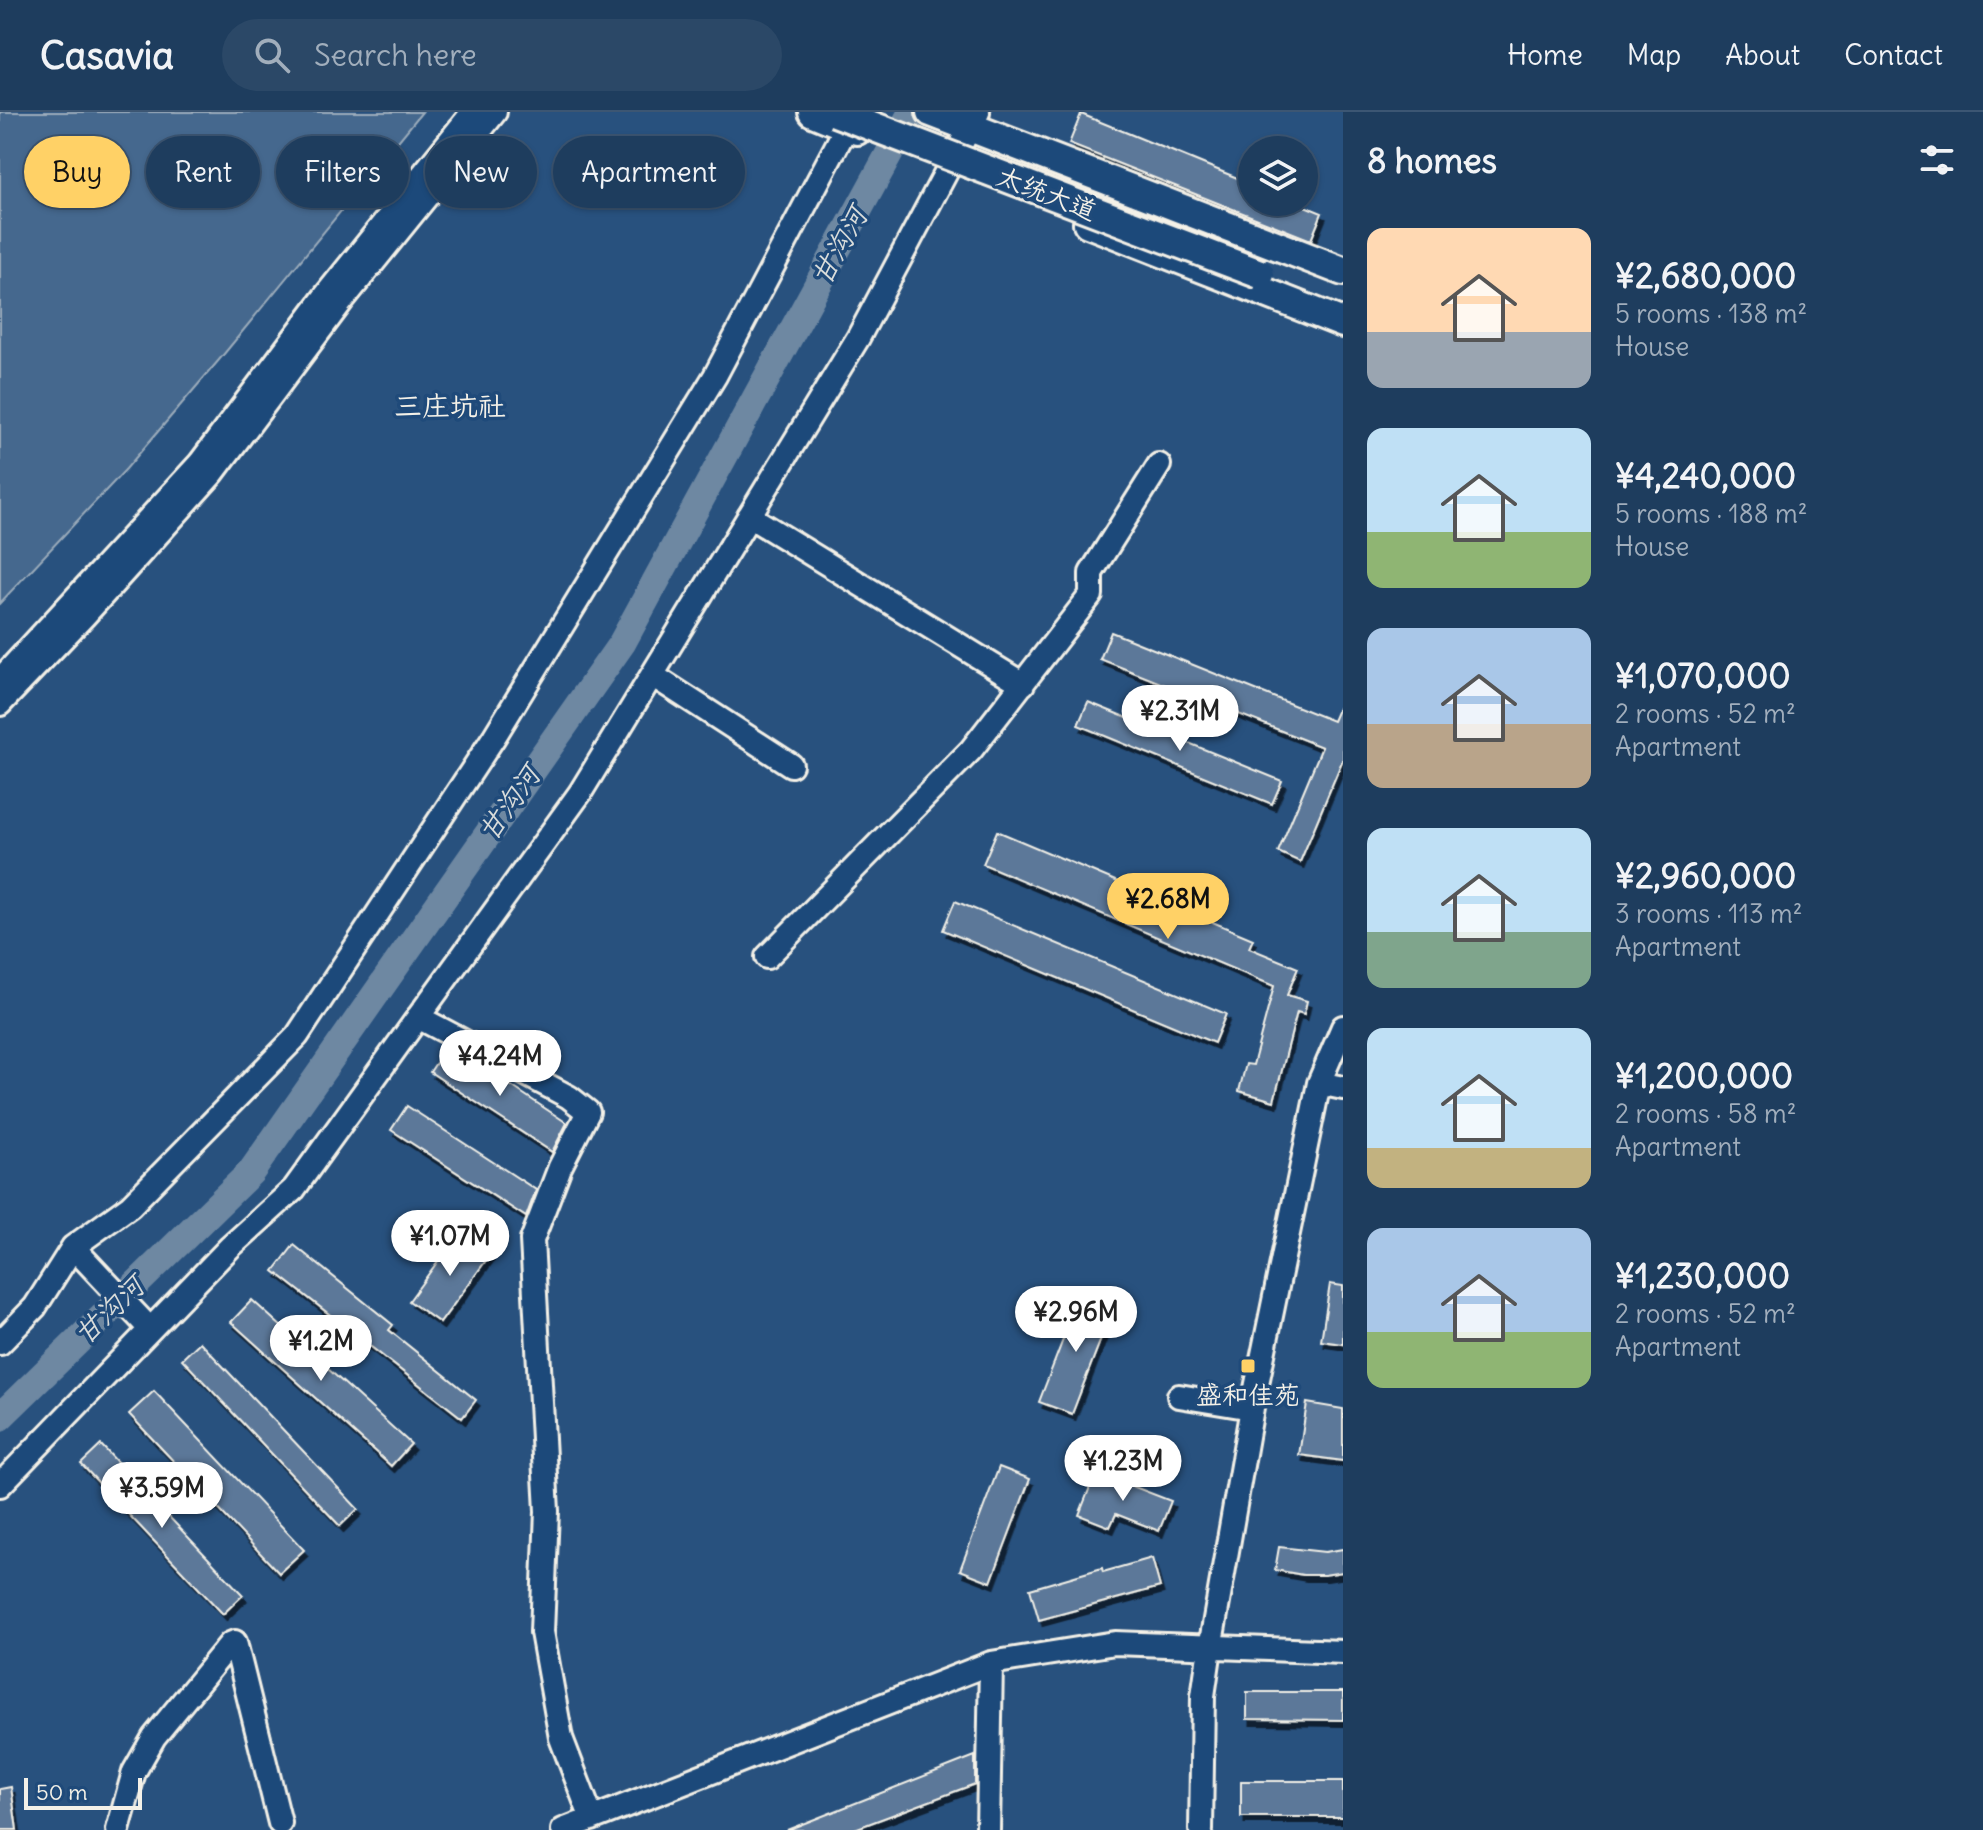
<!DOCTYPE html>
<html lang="en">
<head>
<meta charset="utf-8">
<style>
	:root { --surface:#1e3d5e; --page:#2b4867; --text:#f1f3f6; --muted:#a1aebc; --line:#3c5673; --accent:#ffd166 }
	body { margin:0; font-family:Delius,"LXGW WenKai TC",sans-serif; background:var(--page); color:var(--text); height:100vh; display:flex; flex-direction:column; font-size:30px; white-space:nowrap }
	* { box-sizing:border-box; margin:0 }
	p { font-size:26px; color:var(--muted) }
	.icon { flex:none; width:44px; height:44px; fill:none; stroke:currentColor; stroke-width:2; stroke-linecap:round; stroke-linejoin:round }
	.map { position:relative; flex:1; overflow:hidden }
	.drawer { display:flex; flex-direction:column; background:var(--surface); width:640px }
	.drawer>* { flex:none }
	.top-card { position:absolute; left:24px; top:24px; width:760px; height:72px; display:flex; gap:16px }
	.controls { position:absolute; left:1238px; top:24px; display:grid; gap:16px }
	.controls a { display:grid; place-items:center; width:80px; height:80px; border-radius:50%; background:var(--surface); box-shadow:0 2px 6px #0004,0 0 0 2px var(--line); font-size:40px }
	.scale { position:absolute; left:24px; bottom:20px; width:118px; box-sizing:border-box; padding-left:8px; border:4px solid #f4f1e8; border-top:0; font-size:22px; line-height:28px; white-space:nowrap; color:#f4f1e8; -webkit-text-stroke:6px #1f4a7a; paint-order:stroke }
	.price { position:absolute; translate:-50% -68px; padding:0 18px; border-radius:28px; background:#fff; color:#222; font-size:26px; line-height:52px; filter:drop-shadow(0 2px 4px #0008) }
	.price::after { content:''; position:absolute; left:50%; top:48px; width:24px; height:18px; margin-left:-12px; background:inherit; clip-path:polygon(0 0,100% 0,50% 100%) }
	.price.current { background:var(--accent); color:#111 }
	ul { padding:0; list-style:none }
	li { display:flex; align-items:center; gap:24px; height:200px; padding:0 24px }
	li span { display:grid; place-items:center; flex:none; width:224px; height:160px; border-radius:16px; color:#555 }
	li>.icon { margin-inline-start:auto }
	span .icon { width:96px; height:96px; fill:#fffc; stroke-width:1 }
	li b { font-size:34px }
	h2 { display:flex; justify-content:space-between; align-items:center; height:96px; padding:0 24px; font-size:34px }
	.pill { padding:0 28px; border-radius:36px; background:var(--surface); box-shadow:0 2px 6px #0004,0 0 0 2px var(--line); font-size:28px; line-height:72px }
	.pill.current { background:var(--accent); color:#111 }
	header { display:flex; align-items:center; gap:48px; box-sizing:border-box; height:112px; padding:0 40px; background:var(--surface); border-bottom:2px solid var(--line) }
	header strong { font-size:38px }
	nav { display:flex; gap:44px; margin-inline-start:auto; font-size:28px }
	.search { width:560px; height:72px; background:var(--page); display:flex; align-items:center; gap:20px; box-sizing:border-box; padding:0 28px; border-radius:44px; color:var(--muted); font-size:30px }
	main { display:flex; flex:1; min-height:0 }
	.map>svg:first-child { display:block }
</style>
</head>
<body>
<header>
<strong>Casavia</strong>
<div class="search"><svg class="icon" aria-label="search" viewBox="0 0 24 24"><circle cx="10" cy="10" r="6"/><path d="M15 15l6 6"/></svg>Search here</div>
<nav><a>Home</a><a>Map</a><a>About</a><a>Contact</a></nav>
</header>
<main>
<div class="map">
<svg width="1343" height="1718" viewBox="0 0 1343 1718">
	<defs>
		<filter id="shadow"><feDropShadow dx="3.5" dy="6" stdDeviation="0" flood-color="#0009"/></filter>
	</defs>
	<rect width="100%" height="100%" fill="#28517e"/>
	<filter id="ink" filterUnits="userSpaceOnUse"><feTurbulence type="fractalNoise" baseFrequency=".0125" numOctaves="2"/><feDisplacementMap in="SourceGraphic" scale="16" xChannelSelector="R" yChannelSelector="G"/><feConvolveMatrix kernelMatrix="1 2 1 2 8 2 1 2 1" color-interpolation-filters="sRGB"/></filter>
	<g filter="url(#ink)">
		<path fill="#45688e" stroke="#9cacbb" stroke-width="2" d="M 0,0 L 422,0 L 219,248 L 126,357 L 0,491 Z"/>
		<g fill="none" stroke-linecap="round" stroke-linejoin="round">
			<path stroke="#6e88a2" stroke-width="28" d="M 0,1305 L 251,1060 L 622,531 L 912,0"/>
		</g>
		<path fill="#5b7899" stroke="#f4f1e8" stroke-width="2" filter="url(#shadow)" d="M 1081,2 L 1252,72 L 1252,90 L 1295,90 L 1322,101 L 1311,128 L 1069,32 Z
			M 1111,520 L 1333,609 L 1343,586 L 1343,647 L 1300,750 L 1278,740 L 1322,635 L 1100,547 Z
			M 1088,590 L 1282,669 L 1272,692 L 1078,613 Z
			M 997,719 L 1253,827 L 1249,836 L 1298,856 L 1287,883 L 1307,889 L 1304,902 L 1297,900 L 1274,989 L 1239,979 L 1246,952 L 1253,953 L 1274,874 L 983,752 Z
			M 955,789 L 1226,902 L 1214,931 L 943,818 Z
			M 446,936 L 480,953 L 567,1011 L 552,1040 L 430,960 Z
			M 407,994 L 536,1078 L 526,1105 L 391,1018 Z
			M 459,1120 L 490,1143 L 440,1211 L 409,1189 Z
			M 294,1133 L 393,1213 L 389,1218 L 476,1288 L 462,1306 L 274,1159 Z
			M 1330,1172 L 1343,1174 L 1343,1232 L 1321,1229 Z
			M 1081,1181 L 1114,1193 L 1072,1302 L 1039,1290 Z
			M 252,1188 L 411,1332 L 391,1354 L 231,1210 Z
			M 200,1230 L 358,1397 L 340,1414 L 182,1247 Z
			M 154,1279 L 304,1438 L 279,1461 L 129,1302 Z
			M 1307,1291 L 1343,1297 L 1343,1349 L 1299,1343 Z
			M 101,1333 L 243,1483 L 223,1502 L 81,1352 Z
			M 999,1355 L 1030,1367 L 991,1470 L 960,1458 Z
			M 1096,1360 L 1171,1389 L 1159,1419 L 1116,1402 L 1110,1415 L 1079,1403 Z
			M 1279,1435 L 1325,1440 L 1343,1437 L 1343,1460 L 1324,1463 L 1303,1463 L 1275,1458 Z
			M 1152,1446 L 1160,1475 L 1039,1508 L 1030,1477 L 1102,1456 L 1103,1460 Z
			M 1247,1580 L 1343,1580 L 1343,1608 L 1247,1607 Z
			M 975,1644 L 975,1672 L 852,1718 L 787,1718 Z
			M 1241,1669 L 1343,1669 L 1343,1705 L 1241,1705 Z
			M 11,1675 L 17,1718 L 0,1718 L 0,1677 Z"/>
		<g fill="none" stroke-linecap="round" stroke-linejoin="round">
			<defs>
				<path id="minor" d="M 749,404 L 1023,572
					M 652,563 L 791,653
					M 0,568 L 200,351 L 329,179 L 473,0
					M 0,592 L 84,504 L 213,361 L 342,189 L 495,0
					M 767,845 L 971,638 L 1091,483 L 1091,461 L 1159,353
					M 418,905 L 569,985 L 588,1000 L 560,1055 L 532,1128 L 547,1399 L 542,1520 L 561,1626 L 592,1707
					M 1319,971 L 1343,976
					M 73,1135 L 150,1217
					M 0,1231 L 35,1195 L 73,1135 L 130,1094 L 297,924 L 494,625 L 715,264 L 847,14
					M 1179,1284 L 1252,1296
					M 0,1373 L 230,1135 L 294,1077 L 580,681 L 858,226 L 978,0
					M 118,1718 L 134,1660 L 154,1625 L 230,1532 L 235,1530 L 280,1711
					M 563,1718 L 991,1551 L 1115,1531 L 1343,1540
					M 988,1718 L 991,1551
					M 1201,1718 L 1203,1584 L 1210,1536 L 1252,1296 L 1319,971 L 1343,915"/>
				<path id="major" d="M 813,0 L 857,18
					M 931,0 L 1343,159
					M 1088,111 L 1343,211"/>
			</defs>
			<use href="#minor" stroke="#f4f1e8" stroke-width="28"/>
			<use href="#major" stroke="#f4f1e8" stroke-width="34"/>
			<use href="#minor" stroke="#1f4a7a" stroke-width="22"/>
			<use href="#major" stroke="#1f4a7a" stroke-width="28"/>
			<defs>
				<path id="major-bridge" d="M 835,0 L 1260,162"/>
			</defs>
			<use href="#major-bridge" stroke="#f4f1e8" stroke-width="34" stroke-linecap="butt"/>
			<use href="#major-bridge" stroke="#1f4a7a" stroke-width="28"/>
		</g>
	</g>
	<rect fill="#ffd166" stroke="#1f4a7a" stroke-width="3" x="1240" y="1246" width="16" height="16" rx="4"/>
	<g text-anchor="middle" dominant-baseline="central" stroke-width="7" stroke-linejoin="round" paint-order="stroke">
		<g font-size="26" fill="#f4f1e8" stroke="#1f4a7a">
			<text transform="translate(1047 81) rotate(21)">太统大道</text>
		</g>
		<g font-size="26" fill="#f4f1e8" stroke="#1f4a7a">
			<text x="1248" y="1282">盛和佳苑</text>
		</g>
		<g font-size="28" font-style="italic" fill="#d9dcda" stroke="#1f4a7a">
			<text transform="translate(839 134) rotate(-61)">甘沟河</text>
			<text transform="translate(509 691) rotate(-55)">甘沟河</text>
			<text transform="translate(109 1198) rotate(-44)">甘沟河</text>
		</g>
		<g font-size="28" fill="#f4f1e8" stroke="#1f4a7a">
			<text x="450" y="294">三庄坑社</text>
		</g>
	</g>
</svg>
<div class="controls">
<a><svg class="icon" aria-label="layers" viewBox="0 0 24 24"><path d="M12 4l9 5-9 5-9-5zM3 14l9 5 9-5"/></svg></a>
</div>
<div class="scale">50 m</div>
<b class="price" style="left:1180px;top:641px">¥2.31M</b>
<b class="price current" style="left:1168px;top:829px">¥2.68M</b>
<b class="price" style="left:500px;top:986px">¥4.24M</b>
<b class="price" style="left:450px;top:1166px">¥1.07M</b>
<b class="price" style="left:1076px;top:1242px">¥2.96M</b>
<b class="price" style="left:321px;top:1271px">¥1.2M</b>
<b class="price" style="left:1123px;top:1391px">¥1.23M</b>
<b class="price" style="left:162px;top:1418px">¥3.59M</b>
<div class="top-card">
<a class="pill current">Buy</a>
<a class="pill">Rent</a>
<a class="pill">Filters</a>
<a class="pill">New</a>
<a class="pill">Apartment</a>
</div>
</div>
<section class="drawer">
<h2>8 homes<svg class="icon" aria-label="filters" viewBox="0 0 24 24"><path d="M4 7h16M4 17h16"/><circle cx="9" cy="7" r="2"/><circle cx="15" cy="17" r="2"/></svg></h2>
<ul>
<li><span style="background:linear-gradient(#ffd9b3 65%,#9aa5b1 0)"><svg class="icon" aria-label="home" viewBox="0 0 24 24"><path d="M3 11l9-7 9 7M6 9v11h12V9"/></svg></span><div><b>¥2,680,000</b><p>5 rooms · 138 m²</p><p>House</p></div></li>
<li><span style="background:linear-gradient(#bfe0f5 65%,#8fb573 0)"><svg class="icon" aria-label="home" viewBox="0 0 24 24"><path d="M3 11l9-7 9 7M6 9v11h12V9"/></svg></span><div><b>¥4,240,000</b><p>5 rooms · 188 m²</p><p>House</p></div></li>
<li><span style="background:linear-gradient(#a9c7e8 60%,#b9a48a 0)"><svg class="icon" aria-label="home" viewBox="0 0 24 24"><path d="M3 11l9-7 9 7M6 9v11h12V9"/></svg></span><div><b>¥1,070,000</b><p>2 rooms · 52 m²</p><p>Apartment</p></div></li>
<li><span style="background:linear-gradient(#bfe0f5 65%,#7fa58c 0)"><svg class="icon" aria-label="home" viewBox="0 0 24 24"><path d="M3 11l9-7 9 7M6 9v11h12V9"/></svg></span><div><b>¥2,960,000</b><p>3 rooms · 113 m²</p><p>Apartment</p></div></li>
<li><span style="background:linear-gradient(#bfe0f5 75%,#c2b280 0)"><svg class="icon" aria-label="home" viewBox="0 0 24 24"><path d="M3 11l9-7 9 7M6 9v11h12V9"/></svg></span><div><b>¥1,200,000</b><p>2 rooms · 58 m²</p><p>Apartment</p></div></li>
<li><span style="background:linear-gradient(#a9c7e8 65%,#8fb573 0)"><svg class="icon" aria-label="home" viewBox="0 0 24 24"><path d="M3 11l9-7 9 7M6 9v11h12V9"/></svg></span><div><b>¥1,230,000</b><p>2 rooms · 52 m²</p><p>Apartment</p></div></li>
</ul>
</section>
</main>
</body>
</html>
